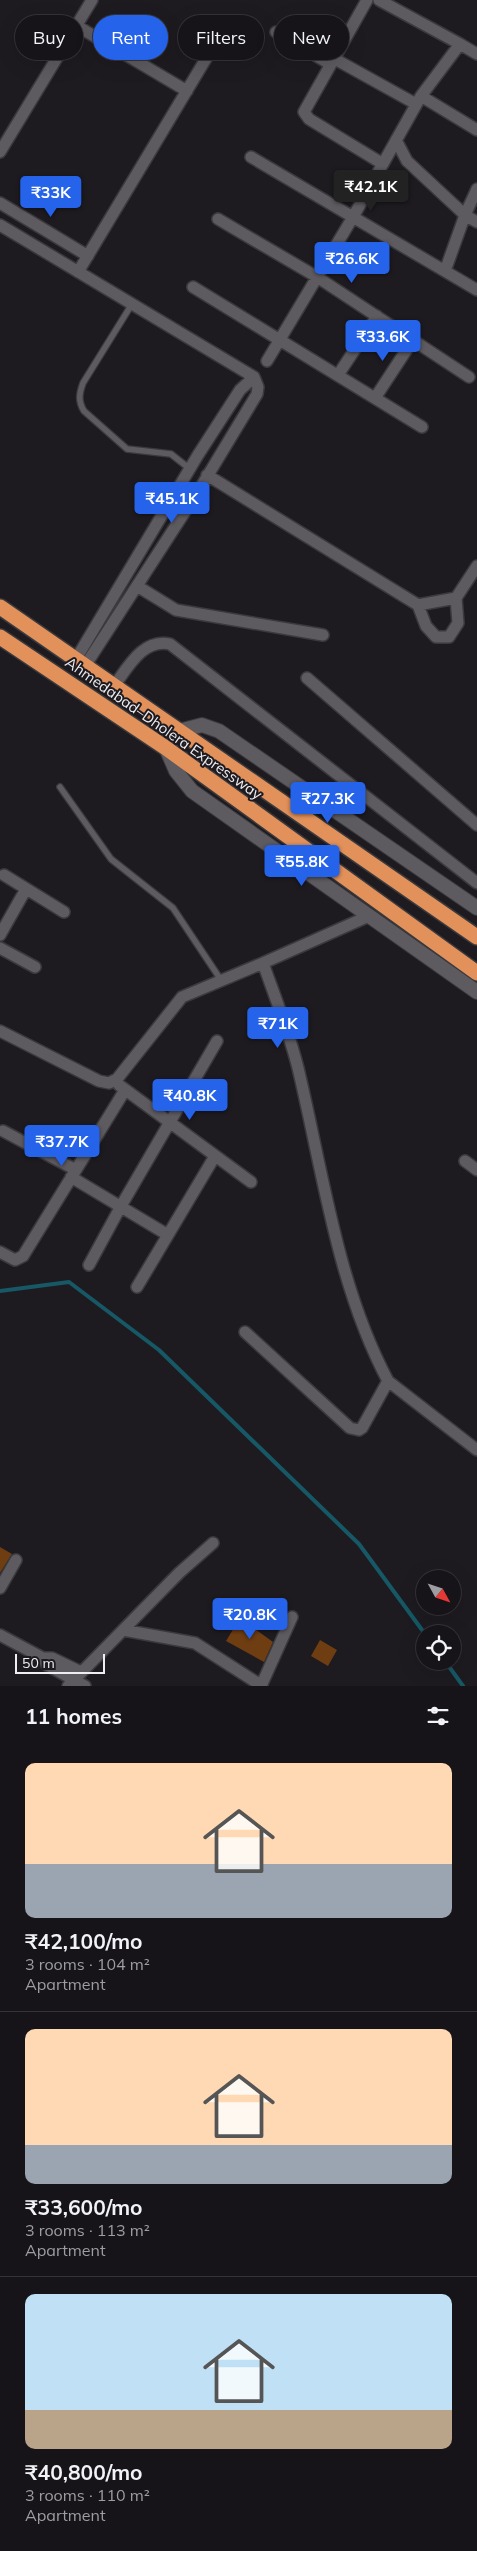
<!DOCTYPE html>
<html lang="en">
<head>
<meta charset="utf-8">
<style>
	:root { --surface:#161418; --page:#232125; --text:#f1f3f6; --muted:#9e9ea2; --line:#353337; --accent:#2563eb }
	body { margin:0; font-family:Mulish,sans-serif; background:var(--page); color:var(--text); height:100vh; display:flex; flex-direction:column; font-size:19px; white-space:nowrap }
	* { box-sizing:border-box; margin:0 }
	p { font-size:16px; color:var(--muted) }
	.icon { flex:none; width:28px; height:28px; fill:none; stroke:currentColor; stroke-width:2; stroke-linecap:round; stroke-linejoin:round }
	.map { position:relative; height:1686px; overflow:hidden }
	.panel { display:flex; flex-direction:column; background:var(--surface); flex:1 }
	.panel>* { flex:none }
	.hud { position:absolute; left:15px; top:15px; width:448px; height:45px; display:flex; gap:10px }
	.needle { width:32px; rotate:130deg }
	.tools { position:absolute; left:416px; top:1570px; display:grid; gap:10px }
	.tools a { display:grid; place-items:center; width:45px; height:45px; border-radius:50%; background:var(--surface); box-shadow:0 5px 20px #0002,0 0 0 1px var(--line); font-size:25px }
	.scale { position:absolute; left:15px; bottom:12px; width:90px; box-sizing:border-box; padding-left:5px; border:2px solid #eeedf0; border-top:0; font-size:14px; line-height:18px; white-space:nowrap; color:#eeedf0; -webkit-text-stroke:4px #1d1b20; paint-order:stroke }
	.price { position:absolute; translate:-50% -42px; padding:0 11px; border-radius:5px; background:var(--accent); color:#fff; font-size:16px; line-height:32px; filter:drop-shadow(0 1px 2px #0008) }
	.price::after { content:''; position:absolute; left:50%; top:30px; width:15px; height:11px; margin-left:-8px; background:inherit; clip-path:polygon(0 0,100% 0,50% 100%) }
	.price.on { background:#222; color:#fff }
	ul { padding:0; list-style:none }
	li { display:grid; align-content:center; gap:10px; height:265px; padding:0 25px }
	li+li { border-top:1px solid var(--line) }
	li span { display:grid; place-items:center; height:155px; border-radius:10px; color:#555 }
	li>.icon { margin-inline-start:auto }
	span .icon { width:90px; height:90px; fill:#fffc; stroke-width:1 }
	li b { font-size:21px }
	h2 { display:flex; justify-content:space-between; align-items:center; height:60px; padding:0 25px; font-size:21px }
	.pill { padding:0 18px; border-radius:22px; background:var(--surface); box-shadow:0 5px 20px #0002,0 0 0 1px var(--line); font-size:18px; line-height:45px }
	.pill.on { background:var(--accent); color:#fff }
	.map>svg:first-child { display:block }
</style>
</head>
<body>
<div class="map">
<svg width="477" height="1686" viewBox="0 0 477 1686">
	<rect width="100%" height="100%" fill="#1d1b20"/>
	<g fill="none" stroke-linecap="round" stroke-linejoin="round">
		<path stroke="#165865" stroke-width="4" d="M 0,1291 L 69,1282 L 159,1350 L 359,1544 L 425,1634
			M 445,1661 L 463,1686"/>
	</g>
	<path fill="#6f3d12" d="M 0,1547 L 12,1554 L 0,1573 Z
		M 240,1618 L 273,1642 L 264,1662 L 226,1641 Z
		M 320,1640 L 337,1650 L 328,1666 L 311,1656 Z"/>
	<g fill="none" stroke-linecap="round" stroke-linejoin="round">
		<defs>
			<path id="service" d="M 132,304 L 83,383 C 79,394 78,401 84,411 L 127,449 L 171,454 L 190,469
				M 60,787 L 111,859 L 173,908 L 221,980"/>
			<path id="minor" d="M 367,0 L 304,112 L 309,119 L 383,164
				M 379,0 L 460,44
				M 77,26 L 187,91
				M 276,32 L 330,64
				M 333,58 L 416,104
				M 421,96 L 477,130
				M 396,140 L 407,161 L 465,215 L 477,222
				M 0,152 L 92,0
				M 251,157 L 477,290
				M 0,203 L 88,256
				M 218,219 L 317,277 L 469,377
				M 0,225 L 254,377 L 258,387 L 257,394 L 199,490 L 85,666
				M 445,271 L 465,215 L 477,189
				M 78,272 L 213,47
				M 193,287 L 422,427
				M 267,361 L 353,217 L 421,96 L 460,44 L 477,54
				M 338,375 L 377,316
				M 375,398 L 413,340
				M 207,475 L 418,605 L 456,598 L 477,566
				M 137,586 L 176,610 L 323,635
				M 418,605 L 426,626 L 436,637 L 449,637 L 458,623 L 456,598
				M 76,659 L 198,455 L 240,390 L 254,377
				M 307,678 L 477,825
				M 114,686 C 128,667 143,638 170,644 L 477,883
				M 4,875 L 64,912
				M 0,935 L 26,889
				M 0,948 L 35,967
				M 263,963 L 369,916
				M 0,1031 L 99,1081 L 109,1083 L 117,1079 L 182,997 L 263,963 C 275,997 289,1032 298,1068 C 323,1172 337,1285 388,1381 L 362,1428 L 359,1430 L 350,1428 L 245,1332
				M 119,1085 L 251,1182
				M 3,1131 L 76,1170
				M 465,1161 L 477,1170
				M 71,1177 L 168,1235
				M 0,1252 L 15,1260 L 23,1256 L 125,1090
				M 89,1265 L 121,1206 L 217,1041
				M 137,1287 L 215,1156
				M 388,1381 L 477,1450
				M 0,1588 L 16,1560
				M 123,1630 L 195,1643 L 262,1686
				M 0,1635 L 43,1658 L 47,1665 L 85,1686
				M 43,1658 L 52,1658 L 81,1672
				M 68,1686 L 179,1573 L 213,1543
				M 261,1686 L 292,1617"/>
			<path id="tertiary" d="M 179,731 L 202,725 L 219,731 L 477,908
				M 166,748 L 176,771 L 192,791 L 477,992"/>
			<path id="motorway" d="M 0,607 L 477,937
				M 0,637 L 166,748 L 477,973"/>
		</defs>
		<use href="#service" stroke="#3a393c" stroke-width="8"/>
		<use href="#minor" stroke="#3a393c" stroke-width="14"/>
		<use href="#tertiary" stroke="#3a393c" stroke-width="16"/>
		<use href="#motorway" stroke="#3a393c" stroke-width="18"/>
		<use href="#service" stroke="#5d5b60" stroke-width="5.5"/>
		<use href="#minor" stroke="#5d5b60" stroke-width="11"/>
		<use href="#tertiary" stroke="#5d5b60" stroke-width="14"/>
		<use href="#motorway" stroke="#e2915b" stroke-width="15"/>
	</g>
	<g text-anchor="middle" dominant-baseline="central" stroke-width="4" stroke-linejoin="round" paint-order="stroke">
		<g font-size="15" fill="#eeedf0" stroke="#1d1b20">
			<text transform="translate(164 728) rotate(35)">Ahmedabad–Dholera Expressway</text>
		</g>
	</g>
</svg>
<div class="tools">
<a><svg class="needle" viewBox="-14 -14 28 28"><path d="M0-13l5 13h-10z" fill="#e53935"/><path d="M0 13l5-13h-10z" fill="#9e9ea2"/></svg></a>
<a><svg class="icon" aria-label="locate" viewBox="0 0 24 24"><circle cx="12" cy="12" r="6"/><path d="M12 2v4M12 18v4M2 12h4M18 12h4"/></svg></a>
</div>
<div class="scale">50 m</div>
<b class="price on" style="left:371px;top:212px">₹42.1K</b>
<b class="price" style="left:51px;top:218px">₹33K</b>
<b class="price" style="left:352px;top:284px">₹26.6K</b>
<b class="price" style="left:383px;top:362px">₹33.6K</b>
<b class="price" style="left:172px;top:524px">₹45.1K</b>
<b class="price" style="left:328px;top:824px">₹27.3K</b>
<b class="price" style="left:302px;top:887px">₹55.8K</b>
<b class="price" style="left:278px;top:1049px">₹71K</b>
<b class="price" style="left:190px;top:1121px">₹40.8K</b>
<b class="price" style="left:62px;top:1167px">₹37.7K</b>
<b class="price" style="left:250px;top:1640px">₹20.8K</b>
<div class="hud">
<a class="pill">Buy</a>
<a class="pill on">Rent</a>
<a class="pill">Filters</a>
<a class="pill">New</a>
</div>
</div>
<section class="panel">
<h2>11 homes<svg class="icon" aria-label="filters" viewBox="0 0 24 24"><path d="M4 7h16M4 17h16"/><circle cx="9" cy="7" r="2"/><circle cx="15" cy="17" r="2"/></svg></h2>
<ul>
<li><span style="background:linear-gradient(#ffd9b3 65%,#9aa5b1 0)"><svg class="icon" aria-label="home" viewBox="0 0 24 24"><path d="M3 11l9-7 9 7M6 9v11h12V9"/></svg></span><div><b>₹42,100/mo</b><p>3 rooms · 104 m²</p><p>Apartment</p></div></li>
<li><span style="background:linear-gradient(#ffd9b3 75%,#9aa5b1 0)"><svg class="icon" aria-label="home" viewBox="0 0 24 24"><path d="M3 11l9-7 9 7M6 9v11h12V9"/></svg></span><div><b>₹33,600/mo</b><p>3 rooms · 113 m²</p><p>Apartment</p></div></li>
<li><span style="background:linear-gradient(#bfe0f5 75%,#b9a48a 0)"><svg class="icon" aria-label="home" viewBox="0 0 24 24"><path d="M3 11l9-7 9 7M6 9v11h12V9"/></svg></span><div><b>₹40,800/mo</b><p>3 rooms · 110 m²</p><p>Apartment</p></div></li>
</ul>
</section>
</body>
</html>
